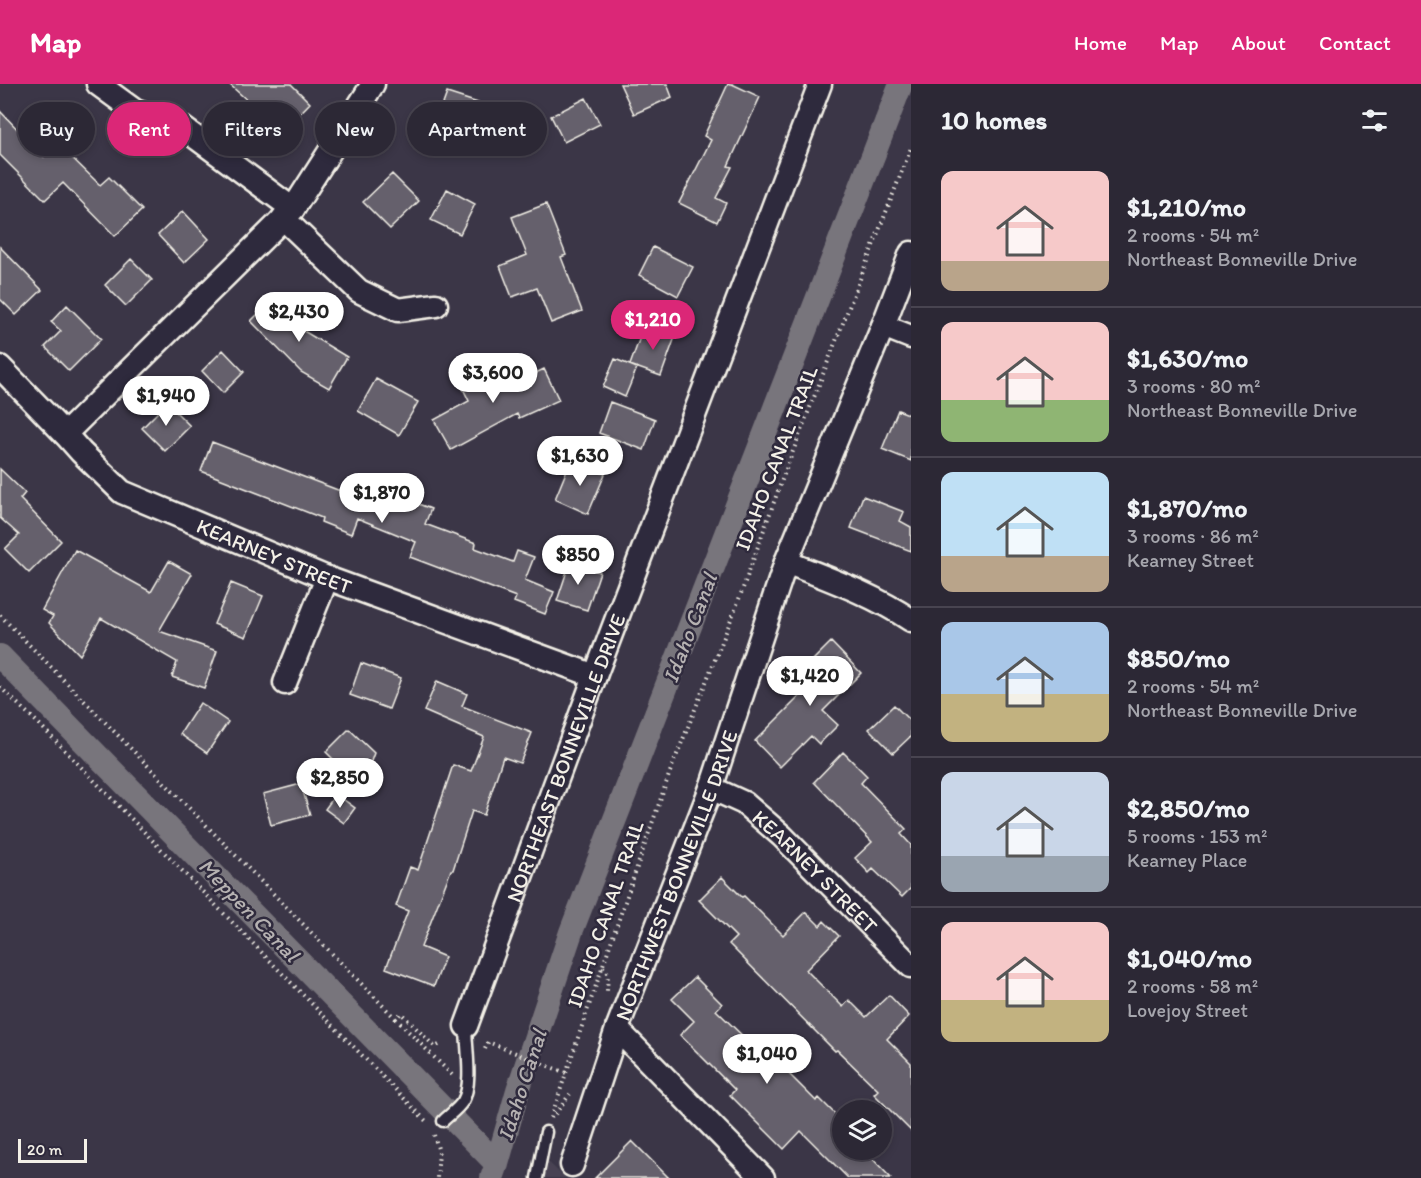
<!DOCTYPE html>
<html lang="en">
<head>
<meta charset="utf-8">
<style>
	:root { --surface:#2c2835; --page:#34303d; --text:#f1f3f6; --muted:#a6a6ad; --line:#484450; --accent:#db2777 }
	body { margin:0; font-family:Itim,sans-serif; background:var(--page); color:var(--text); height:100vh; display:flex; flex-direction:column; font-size:22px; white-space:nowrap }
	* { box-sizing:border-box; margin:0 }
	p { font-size:20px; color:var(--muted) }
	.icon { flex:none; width:33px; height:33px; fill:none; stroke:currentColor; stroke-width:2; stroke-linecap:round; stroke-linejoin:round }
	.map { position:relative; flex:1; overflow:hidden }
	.side { display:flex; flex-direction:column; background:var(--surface); width:510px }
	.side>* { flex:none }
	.hud { position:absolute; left:18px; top:18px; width:570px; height:54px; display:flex; gap:12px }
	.tools { position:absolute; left:832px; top:1016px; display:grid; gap:12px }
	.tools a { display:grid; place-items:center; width:60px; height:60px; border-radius:50%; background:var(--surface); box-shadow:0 3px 9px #0003,0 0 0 2px var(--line); font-size:30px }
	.scale { position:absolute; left:18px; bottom:15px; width:69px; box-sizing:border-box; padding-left:6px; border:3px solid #f4f1e8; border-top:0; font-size:16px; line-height:21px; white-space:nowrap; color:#f4f1e8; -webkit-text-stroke:4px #2f2a3d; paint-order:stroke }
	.price { position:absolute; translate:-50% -51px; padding:0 14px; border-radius:21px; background:#fff; color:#222; font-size:20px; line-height:39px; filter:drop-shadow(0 2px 3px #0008) }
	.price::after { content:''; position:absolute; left:50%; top:36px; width:18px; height:14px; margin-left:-9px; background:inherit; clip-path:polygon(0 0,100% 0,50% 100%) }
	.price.current { background:var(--accent); color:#fff }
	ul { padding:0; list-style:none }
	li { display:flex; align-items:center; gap:18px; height:150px; padding:0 30px }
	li+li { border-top:2px solid var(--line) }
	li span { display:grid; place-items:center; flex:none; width:168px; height:120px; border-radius:12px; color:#555 }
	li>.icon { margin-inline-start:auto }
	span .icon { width:72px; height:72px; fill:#fffc; stroke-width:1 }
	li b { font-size:26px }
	h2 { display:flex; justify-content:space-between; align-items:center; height:72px; padding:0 30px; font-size:26px }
	.chip { padding:0 21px; border-radius:27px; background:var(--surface); box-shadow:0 3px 9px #0003,0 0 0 2px var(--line); font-size:21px; line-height:54px }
	.chip.current { background:var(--accent); color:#fff }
	header { display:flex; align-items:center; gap:36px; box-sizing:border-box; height:84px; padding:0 30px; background:var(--accent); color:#fff }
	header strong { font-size:28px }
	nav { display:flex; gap:33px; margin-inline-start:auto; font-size:21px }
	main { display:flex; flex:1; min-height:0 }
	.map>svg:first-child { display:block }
</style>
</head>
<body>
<header>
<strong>Map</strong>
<nav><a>Home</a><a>Map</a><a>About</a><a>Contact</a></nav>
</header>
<main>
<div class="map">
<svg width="911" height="1094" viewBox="0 0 911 1094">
	<rect width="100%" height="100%" fill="#3b3647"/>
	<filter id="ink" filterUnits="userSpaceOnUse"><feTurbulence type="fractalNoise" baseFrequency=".0167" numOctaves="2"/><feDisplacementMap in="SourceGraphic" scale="12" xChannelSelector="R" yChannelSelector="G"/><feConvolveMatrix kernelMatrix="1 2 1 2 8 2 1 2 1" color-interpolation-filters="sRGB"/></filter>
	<g filter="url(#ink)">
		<path fill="#484352" d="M 540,1070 L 565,1094 L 532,1094 Z"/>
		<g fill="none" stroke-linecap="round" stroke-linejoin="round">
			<path stroke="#78747b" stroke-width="24" d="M 0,572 L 497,1080
				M 492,1094 L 497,1080 L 518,1006 L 571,848 L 901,0"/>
		</g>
		<path fill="#65616c" stroke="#f4f1e8" stroke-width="1.5" d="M 229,0 L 291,0 L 310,19 L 272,58 L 249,36 L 258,26 Z
			M 620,0 L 667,0 L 672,13 L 634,30 Z
			M 728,0 L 732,0 L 760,13 L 728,82 L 732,83 L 716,114 L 726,119 L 717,138 L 679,119 L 711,56 L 704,52 Z
			M 447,9 L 478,19 L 465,56 L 434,45 Z
			M 586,14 L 600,40 L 564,58 L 551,32 Z
			M 0,27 L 44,73 L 57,59 L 100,101 L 109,93 L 142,126 L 115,152 L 63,99 L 45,116 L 0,71 Z
			M 392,90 L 419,117 L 390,145 L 363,118 Z
			M 447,105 L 475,120 L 460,150 L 431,136 Z
			M 546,120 L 566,171 L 561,173 L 582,227 L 551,239 L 537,204 L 512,213 L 500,182 L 527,171 L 512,133 Z
			M 183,127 L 209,155 L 184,179 L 158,151 Z
			M 0,163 L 42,206 L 16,231 L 0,215 Z
			M 653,163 L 693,183 L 678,212 L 639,191 Z
			M 131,175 L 152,196 L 126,222 L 105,201 Z
			M 277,211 L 307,241 L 302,246 L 347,273 L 329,304 L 301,288 L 251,237 Z
			M 67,221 L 101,255 L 69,287 L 45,263 L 61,247 L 51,238 Z
			M 644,242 L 675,253 L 661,292 L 630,281 Z
			M 223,266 L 244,288 L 223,309 L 202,287 Z
			M 615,275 L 637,284 L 625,313 L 603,303 Z
			M 487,278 L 500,306 L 544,285 L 559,316 L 519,334 L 517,330 L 451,366 L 434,336 L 469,317 L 457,292 Z
			M 376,295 L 418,318 L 399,351 L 358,327 Z
			M 610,318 L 655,335 L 644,366 L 599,349 Z
			M 167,319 L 190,342 L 165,367 L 142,344 Z
			M 898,326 L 911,331 L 911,377 L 882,365 Z
			M 212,358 L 385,424 L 391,409 L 431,425 L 425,440 L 476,459 L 475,464 L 513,478 L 517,467 L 534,473 L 525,496 L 554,508 L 545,530 L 514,518 L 516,513 L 410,473 L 416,458 L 357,434 L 351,450 L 321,438 L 322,434 L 201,387 Z
			M 571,376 L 605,390 L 588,430 L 555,415 Z
			M 0,385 L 25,409 L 20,415 L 61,457 L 29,489 L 5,465 L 19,451 L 0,434 Z
			M 863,412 L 904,428 L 900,437 L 911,443 L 911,467 L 851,444 Z
			M 75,466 L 151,508 L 169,477 L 192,490 L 159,547 L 217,567 L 204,604 L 172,593 L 177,578 L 101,534 L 80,571 L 49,539 L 53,532 L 42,526 Z
			M 570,478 L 600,488 L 587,526 L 557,517 Z
			M 231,499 L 263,512 L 246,553 L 214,540 Z
			M 831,558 L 861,589 L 823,627 L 838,641 L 819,660 L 811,652 L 780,683 L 755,657 L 819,593 L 807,582 Z
			M 361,579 L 401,594 L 389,625 L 350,611 Z
			M 437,597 L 467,610 L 462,622 L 532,649 L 520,679 L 503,673 L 484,731 L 472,727 L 453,786 L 451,786 L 421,863 L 445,873 L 434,902 L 386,884 L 408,827 L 396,822 L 410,783 L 418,786 L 453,681 L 471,687 L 484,653 L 424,627 Z
			M 200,619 L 228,638 L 207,669 L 180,650 Z
			M 894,621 L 911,638 L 911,652 L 893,669 L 869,645 Z
			M 349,645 L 374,669 L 366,691 L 357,699 L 326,668 Z
			M 843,668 L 867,692 L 861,699 L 906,745 L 901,750 L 911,761 L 911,804 L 902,813 L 873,785 L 869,789 L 855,774 L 872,758 L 814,698 Z
			M 301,700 L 310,731 L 271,741 L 263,710 Z
			M 336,710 L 355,724 L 344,739 L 325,725 Z
			M 722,793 L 742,813 L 744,812 L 783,851 L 806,828 L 820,842 L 824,837 L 839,852 L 806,886 L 843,923 L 849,916 L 866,933 L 889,911 L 909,932 L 887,955 L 911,979 L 911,1047 L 874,1010 L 878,1006 L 837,966 L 835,967 L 729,860 L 736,853 L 699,816 Z
			M 695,893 L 722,920 L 716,926 L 753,962 L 757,958 L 816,1017 L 819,1014 L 843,1038 L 843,1065 L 863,1065 L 891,1094 L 848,1094 L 801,1047 L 784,1065 L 730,1011 L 735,1006 L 680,951 L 694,937 L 672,915 Z
			M 632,1057 L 669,1094 L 595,1094 Z"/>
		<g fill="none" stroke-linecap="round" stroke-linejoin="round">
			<defs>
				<path id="lane" d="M 443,1037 C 449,1031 458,1025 463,1017 C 473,999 466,963 466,942
					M 537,1094 L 546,1048"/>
				<g id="street">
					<path d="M 98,0 L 135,27 L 183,44 L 293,125"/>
					<path d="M 283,134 L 359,207 L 398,226 L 436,221"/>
					<path d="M 883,242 L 911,253"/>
					<path id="s1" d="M 0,283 L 65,350 L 81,368 L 122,408 L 327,494 L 595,592"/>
					<path d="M 65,350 L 293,125 L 373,0"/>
					<path d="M 786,478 C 829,495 872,510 911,536"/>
					<path d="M 285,599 L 327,494"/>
					<path id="s2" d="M 711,704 L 744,719 L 782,752 L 911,882"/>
					<path id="s3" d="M 466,942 L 595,592 L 820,0"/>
					<path d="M 617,945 L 763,1094"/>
					<path id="s4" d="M 572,1081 L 617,945 L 711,704 L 786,478 L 883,242 L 911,169"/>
				</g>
			</defs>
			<use href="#lane" stroke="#f4f1e8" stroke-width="15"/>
			<use href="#street" stroke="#f4f1e8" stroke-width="27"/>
			<path stroke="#f4f1e8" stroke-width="4" stroke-dasharray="1.5 4.5" stroke-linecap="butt" d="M 0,531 L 396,935
				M 0,603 L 39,640 L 426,1037
				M 603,883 L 608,889 L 607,907
				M 439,961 L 435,963 L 401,929 L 396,935 L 452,991
				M 485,965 L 488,958 L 566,989
				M 555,1030 L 570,1010
				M 551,1034 L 585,933 L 670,688 L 738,518 L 783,393 L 911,64
				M 434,1051 L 439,1068 L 437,1094"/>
			<use href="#lane" stroke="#2f2a3d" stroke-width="10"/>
			<use href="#street" stroke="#2f2a3d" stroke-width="22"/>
		</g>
	</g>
	<g text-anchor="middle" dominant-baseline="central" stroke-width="5" stroke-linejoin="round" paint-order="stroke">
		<g font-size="21" fill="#f4f1e8" stroke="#2f2a3d">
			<text transform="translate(776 374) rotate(-69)">IDAHO CANAL TRAIL</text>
			<text stroke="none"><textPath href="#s1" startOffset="340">KEARNEY STREET</textPath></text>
			<text stroke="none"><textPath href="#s3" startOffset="286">NORTHEAST BONNEVILLE DRIVE</textPath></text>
			<text stroke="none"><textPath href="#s2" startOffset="135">KEARNEY STREET</textPath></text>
			<text stroke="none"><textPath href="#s4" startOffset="308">NORTHWEST BONNEVILLE DRIVE</textPath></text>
			<text transform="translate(605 830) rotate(-71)">IDAHO CANAL TRAIL</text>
		</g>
		<g font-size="22" font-style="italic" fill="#b6b2b2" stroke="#2f2a3d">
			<text transform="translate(690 544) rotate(-69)">Idaho Canal</text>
			<text transform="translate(249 826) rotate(46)">Meppen Canal</text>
			<text transform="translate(522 1001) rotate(-72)">Idaho Canal</text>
		</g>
	</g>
</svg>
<div class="tools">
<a><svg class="icon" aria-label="layers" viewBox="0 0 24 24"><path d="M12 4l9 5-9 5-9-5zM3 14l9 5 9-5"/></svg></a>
</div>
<div class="scale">20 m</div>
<b class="price" style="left:299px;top:259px">$2,430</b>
<b class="price current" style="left:653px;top:267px">$1,210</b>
<b class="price" style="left:493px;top:320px">$3,600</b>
<b class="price" style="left:166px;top:343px">$1,940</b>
<b class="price" style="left:580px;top:403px">$1,630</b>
<b class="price" style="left:382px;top:440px">$1,870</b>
<b class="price" style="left:578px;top:502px">$850</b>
<b class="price" style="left:810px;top:623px">$1,420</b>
<b class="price" style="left:340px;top:725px">$2,850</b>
<b class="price" style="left:767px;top:1001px">$1,040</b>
<div class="hud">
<a class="chip">Buy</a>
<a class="chip current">Rent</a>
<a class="chip">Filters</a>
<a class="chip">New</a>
<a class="chip">Apartment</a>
</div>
</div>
<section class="side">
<h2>10 homes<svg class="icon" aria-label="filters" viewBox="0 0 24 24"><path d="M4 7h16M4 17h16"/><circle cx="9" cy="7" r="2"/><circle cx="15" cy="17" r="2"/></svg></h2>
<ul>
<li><span style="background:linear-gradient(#f6c9c9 75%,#b9a48a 0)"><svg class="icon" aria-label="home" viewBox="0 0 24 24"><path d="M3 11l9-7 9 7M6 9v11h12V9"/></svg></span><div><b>$1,210/mo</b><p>2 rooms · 54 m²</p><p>Northeast Bonneville Drive</p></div></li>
<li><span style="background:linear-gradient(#f6c9c9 65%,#8fb573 0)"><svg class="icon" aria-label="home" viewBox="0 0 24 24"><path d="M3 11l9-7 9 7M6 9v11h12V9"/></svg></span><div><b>$1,630/mo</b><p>3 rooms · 80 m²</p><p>Northeast Bonneville Drive</p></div></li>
<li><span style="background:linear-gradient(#bfe0f5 70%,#b9a48a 0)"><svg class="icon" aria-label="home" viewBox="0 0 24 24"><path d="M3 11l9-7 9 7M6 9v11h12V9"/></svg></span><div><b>$1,870/mo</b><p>3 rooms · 86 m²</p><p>Kearney Street</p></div></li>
<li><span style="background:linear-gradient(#a9c7e8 60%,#c2b280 0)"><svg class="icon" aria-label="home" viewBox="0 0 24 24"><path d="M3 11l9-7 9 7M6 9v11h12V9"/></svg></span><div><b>$850/mo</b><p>2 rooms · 54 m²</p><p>Northeast Bonneville Drive</p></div></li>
<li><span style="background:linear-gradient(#c9d6e8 70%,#9aa5b1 0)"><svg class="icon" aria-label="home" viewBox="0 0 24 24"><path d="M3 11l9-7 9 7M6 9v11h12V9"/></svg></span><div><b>$2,850/mo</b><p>5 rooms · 153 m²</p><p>Kearney Place</p></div></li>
<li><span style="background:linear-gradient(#f6c9c9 65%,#c2b280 0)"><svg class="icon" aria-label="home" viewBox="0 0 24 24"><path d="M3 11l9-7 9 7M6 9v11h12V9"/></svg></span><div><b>$1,040/mo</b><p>2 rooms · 58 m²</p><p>Lovejoy Street</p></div></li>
</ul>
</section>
</main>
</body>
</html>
